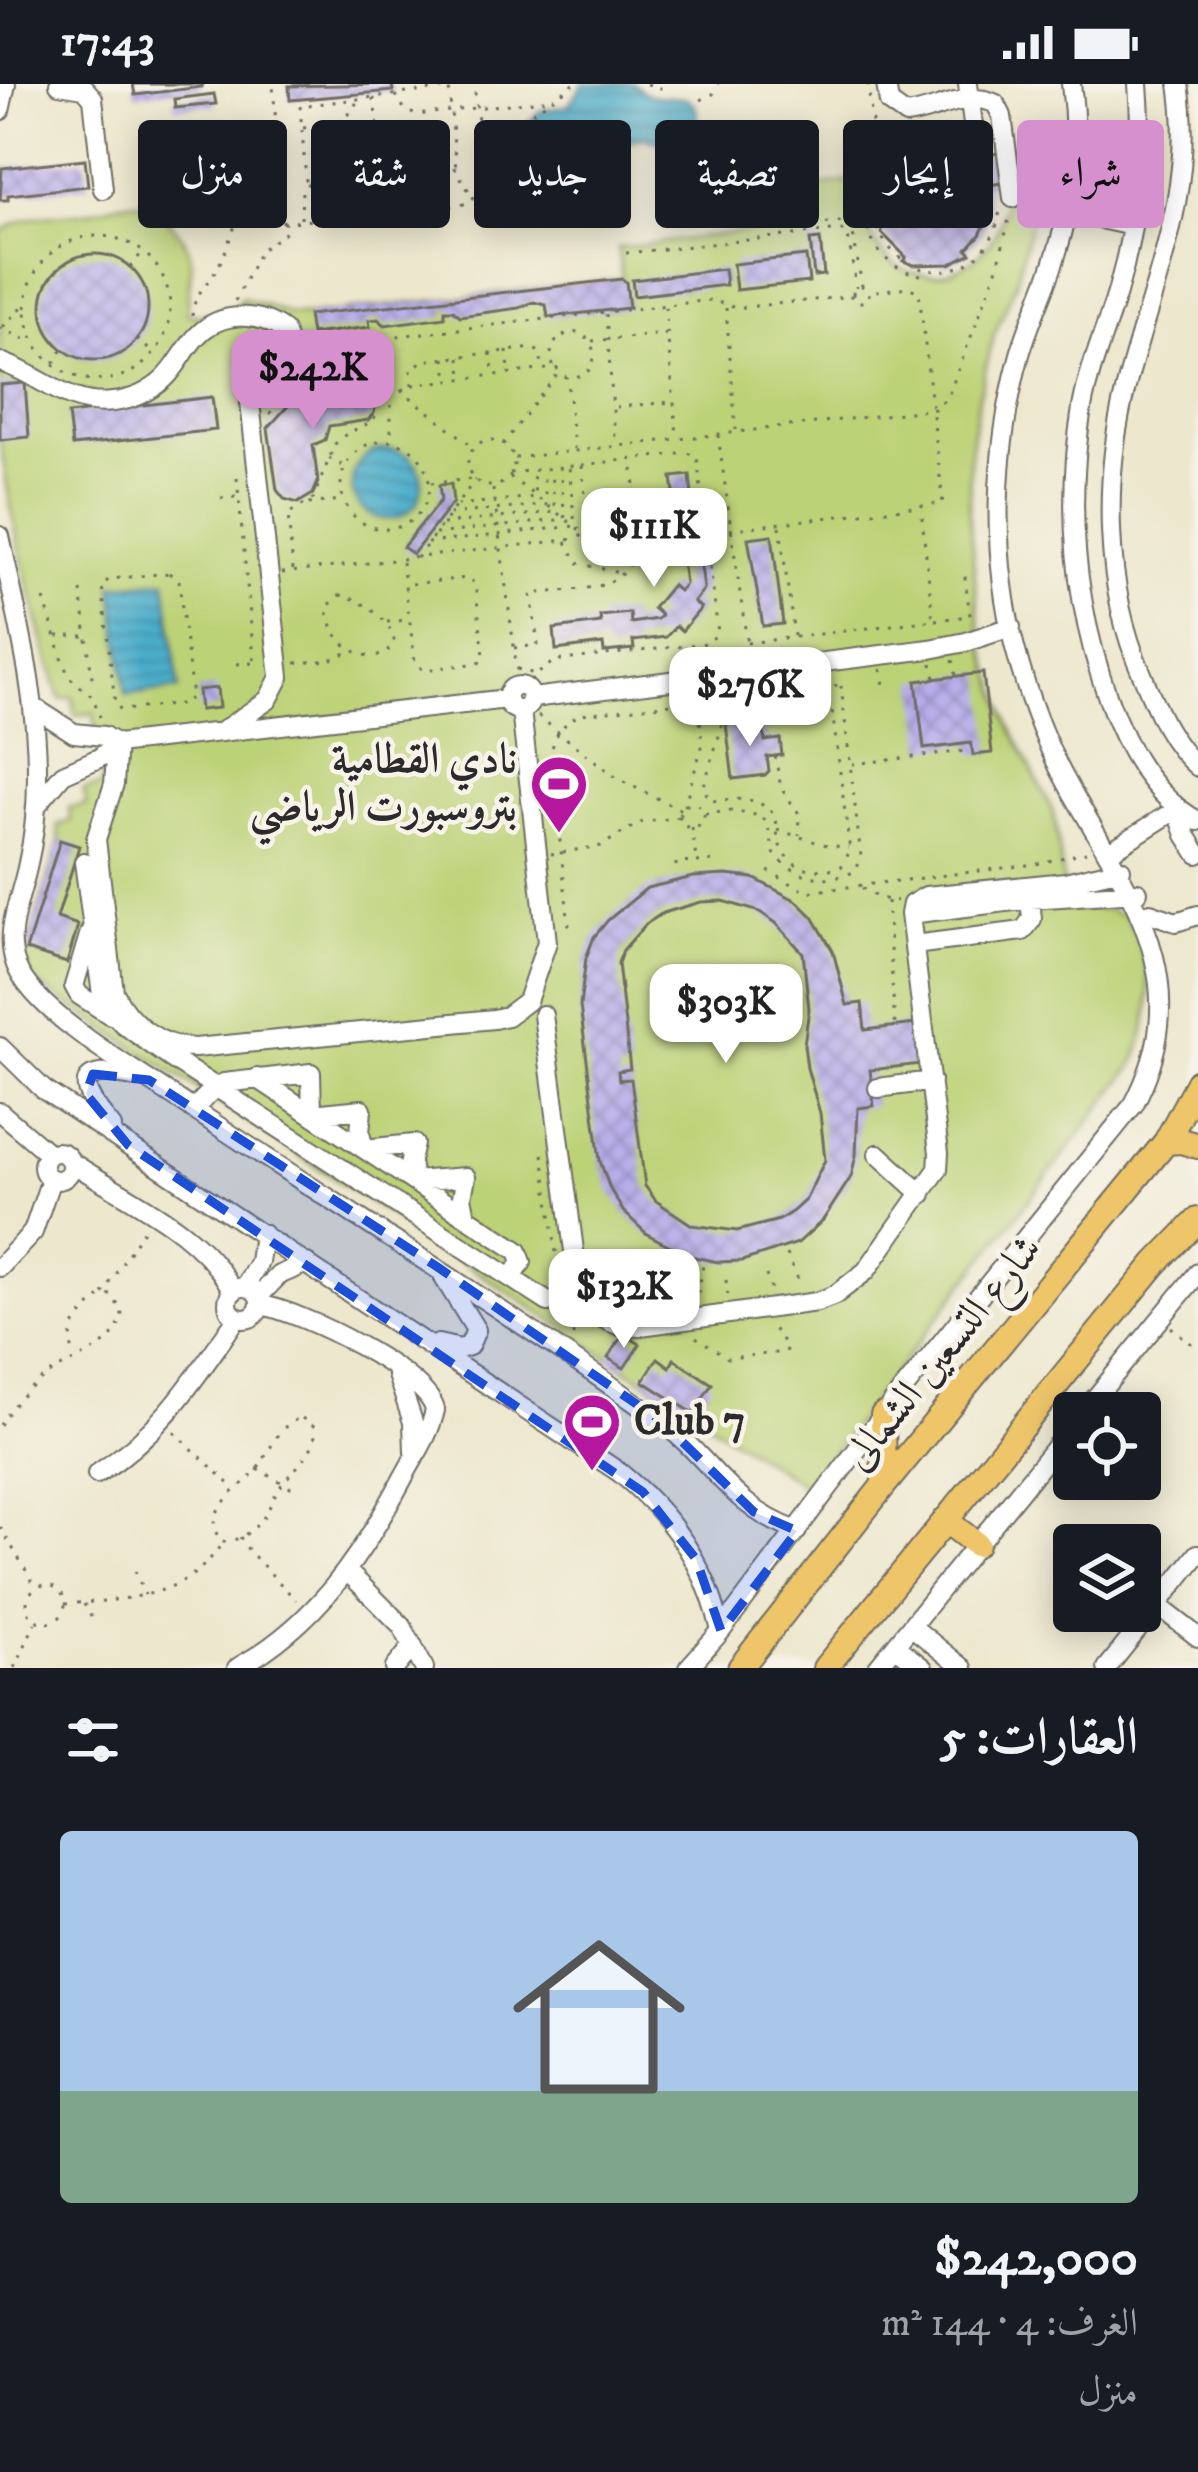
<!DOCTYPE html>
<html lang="ar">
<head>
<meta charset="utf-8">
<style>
	:root { --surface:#171b24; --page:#242831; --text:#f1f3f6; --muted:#9ea1a6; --accent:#d690ce }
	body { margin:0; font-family:"IM FELL DW Pica",Amiri,serif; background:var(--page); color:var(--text); direction:rtl; height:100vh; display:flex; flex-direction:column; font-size:45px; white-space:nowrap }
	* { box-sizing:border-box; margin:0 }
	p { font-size:39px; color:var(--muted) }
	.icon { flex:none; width:66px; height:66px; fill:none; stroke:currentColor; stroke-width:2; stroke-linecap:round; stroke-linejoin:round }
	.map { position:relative; height:1584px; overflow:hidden; direction:ltr }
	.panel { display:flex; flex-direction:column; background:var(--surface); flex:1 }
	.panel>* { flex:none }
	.guide { position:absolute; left:36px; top:36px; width:1128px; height:108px; direction:rtl; display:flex; gap:24px }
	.buttons { position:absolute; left:1053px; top:1308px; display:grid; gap:24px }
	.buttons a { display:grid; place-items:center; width:108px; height:108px; border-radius:12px; background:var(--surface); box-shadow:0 6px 30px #0003; font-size:60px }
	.price { position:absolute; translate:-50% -102px; padding:0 27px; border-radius:24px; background:#fff; color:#222; font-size:39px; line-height:78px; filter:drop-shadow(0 3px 6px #0008) }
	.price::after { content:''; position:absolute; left:50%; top:72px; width:36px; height:27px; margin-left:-18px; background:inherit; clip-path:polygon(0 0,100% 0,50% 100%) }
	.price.active { background:var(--accent); color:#111 }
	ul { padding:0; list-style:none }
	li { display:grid; align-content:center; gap:24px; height:636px; padding:0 60px }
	li span { display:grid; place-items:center; height:372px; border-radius:12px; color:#555 }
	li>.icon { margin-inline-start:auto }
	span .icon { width:216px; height:216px; fill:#fffc; stroke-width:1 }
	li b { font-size:51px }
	h2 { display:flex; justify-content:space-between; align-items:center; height:144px; padding:0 60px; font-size:51px }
	.tag { padding:0 42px; border-radius:12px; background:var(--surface); box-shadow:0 6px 30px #0003; font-size:42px; line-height:108px }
	.tag.active { background:var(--accent); color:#111 }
	.status { display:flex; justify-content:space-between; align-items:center; height:84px; padding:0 60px; background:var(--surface); direction:ltr }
	.status svg { height:33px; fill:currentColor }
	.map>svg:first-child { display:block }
</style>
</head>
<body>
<div class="status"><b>17:43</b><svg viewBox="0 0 49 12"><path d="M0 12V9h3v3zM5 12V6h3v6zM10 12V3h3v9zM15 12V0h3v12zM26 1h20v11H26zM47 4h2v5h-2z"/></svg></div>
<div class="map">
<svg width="1198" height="1584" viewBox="0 0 1198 1584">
	<defs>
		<pattern id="water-rules" width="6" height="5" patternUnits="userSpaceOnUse" patternTransform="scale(3)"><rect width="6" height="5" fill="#4cadcb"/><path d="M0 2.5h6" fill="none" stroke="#3f8da5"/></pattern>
		<pattern id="building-cross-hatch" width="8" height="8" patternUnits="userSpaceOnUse" patternTransform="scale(3)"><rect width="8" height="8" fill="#b8adeb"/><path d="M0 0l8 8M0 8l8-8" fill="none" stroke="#968dbf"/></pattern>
	</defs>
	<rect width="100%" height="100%" fill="#f7f3e8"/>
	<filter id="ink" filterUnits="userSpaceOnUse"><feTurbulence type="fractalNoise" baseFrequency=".00833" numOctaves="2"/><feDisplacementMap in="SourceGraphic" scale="24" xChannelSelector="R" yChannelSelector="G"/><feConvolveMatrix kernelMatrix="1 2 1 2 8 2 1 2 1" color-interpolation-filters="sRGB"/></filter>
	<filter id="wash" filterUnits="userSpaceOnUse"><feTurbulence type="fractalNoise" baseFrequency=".004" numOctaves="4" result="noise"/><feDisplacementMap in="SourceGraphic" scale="48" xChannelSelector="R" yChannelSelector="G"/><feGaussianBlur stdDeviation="2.7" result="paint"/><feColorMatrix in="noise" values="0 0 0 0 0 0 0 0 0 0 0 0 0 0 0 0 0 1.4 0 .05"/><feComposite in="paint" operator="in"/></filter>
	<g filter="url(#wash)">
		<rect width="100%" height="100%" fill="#ede7cd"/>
		<path fill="#bcd276" stroke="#747e50" stroke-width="3" d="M 852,97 L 853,110 L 862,110 C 865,125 866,142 873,156 C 911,222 1003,186 1004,114 L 1036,114 L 1016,199 L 994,251 L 979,312 L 970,369 L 969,433 L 981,554 L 1009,640 L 1054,730 L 1067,826 L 1104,824 L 1126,832 C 1154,885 1156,928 1133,982 L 806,1403 L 33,897 L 24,874 L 60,756 L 58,741 L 71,737 L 69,724 L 86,721 L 84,705 L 103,702 L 94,629 L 75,631 L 73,613 L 60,615 C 35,529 11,443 0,354 L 0,149 C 23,131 52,131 80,129 C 98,127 118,117 135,118 C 158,120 188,153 191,175 C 193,193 185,209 188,230 L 228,232 L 242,214 L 290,230 L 308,231 L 622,195 L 618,164 L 752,147 L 767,139 L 798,137 L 795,105 Z"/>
		<path fill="url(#water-rules)" stroke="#3c6c7b" stroke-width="3" d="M 583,0 C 597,0 619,0 632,0 C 638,2 642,8 648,10 C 669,19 708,0 694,49 L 674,62 L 643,53 L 614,62 L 583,60 L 555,76 L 536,73 L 526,56 L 527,40 L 540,27 L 568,22 Z
			M352 400a35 35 0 1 1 70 0a35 35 0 1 1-70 0Z
			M 166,496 L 179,605 L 126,611 L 113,502 Z"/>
		<g id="blocks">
			<path fill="url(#building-cross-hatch)" fill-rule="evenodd" d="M 133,0 L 202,0 L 202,3 L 135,11 Z
				M 392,0 L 393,7 L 290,16 L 289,2 Z
				M 214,10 L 216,20 L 175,24 L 174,15 Z
				M 953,57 L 955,74 L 1000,69 L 1004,99 L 986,101 L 988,134 L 980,151 L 967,165 L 971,169 L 950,180 L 914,181 L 903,177 L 906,173 L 882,149 L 878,108 L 853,111 L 851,86 L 895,81 L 893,64 Z
				M 85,75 L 88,102 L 8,111 L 8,116 L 0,116 L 2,84 Z
				M 820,155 L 824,191 L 814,192 L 810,156 Z
				M42 223a53 53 0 1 1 106 0a53 53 0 1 1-106 0Z
				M 806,172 L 809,198 L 736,206 L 733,180 Z
				M 724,185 L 726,201 L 634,212 L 632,196 Z
				M 622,195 L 626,198 L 629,224 L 548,233 L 546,221 L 534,218 L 519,224 L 460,232 L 453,226 L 445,226 L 445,233 L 385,241 L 378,235 L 369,236 L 370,243 L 311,250 L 308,231 Z
				M 360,296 L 377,312 L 374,329 L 368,336 L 329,342 L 325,356 L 313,361 L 318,398 L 313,410 L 298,419 L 284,415 L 277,406 L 268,344 L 306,302 Z
				M 25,299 L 29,353 L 0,356 L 0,301 Z
				M 212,313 L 216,346 L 72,362 L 68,330 Z
				M 690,391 L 695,444 L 704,443 L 708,473 L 700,474 L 704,505 L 694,518 L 701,524 L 682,547 L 676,542 L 666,553 L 633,557 L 634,565 L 604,568 L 603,560 L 556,566 L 554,545 L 601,539 L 600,532 L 630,529 L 631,539 L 657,535 L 661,531 L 653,524 L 672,501 L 679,507 L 685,500 L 682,477 L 672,478 L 668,448 L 679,448 L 672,393 Z
				M 451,400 L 453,418 L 413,470 L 403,463 L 441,416 L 439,401 Z
				M 772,451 L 783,540 L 763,542 L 748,454 Z
				M 983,589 L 992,669 L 973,671 L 971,659 L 924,665 L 916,597 Z
				M 217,604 L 219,624 L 200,626 L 198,606 Z
				M 762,636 L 765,657 L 780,655 L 782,671 L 767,673 L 769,687 L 765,691 L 733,695 L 726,640 Z
				M 60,756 L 79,762 L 57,834 L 78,841 L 67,879 L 26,866 Z
				M 726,791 L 753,794 L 797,817 L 813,833 L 833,867 L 847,921 L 862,919 L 865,946 L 916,940 L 921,980 L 870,986 L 874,1022 L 858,1024 L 856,1071 L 851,1093 L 823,1136 L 798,1159 L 742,1177 L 718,1178 L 690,1172 L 647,1150 L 623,1127 L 610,1105 L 600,1077 L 580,922 L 586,874 L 594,853 L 608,836 L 647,804 L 693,793 ZM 723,817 L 760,828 L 776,839 L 803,869 L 809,925 L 804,961 L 807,984 L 820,1029 L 825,1076 L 806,1115 L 793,1127 L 779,1136 L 737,1147 L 692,1141 L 656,1117 L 645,1102 L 631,995 L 619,996 L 618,987 L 630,985 L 618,879 L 623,866 L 646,840 L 663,829 L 701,818 Z
				M 624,1250 L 640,1260 L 624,1284 L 608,1274 Z
				M 658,1274 L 670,1283 L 674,1275 L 712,1300 L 693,1329 L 643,1297 Z"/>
		</g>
	</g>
	<g filter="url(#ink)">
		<use href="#blocks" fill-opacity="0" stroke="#6f6d64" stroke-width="3"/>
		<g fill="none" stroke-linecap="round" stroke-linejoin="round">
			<defs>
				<path id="minor" d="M 59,0 L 84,4 L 93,14 L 103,105
					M 886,0 L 889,19 L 906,31 C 936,28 968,5 996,20 L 1002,32 L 1013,114
					M 968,0 L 976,65
					M 1138,0 C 1144,70 1136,142 1117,209 C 1105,248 1089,284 1082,324 C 1066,422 1075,521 1108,614 C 1126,664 1151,711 1198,737
					M 1179,0 C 1196,107 1152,201 1126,303 C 1103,393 1104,505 1142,590 C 1156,624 1169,659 1198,683
					M 0,27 L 6,0
					M 1068,128 L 1132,142
					M 0,278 C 40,290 68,324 113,318 C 132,316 150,308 164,295 C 178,282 185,264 198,251 C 221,227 259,228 284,247 C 298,280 257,282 249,309 L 280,593 L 268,616 L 221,648
					M 0,452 C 17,533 38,611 37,694 C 37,724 34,754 27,784 C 20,816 4,848 16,881 C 33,928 139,989 182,1018 C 340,1124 503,1223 658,1335 C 713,1375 728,1422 797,1447
					M507 614a12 12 0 1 1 24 0a12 12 0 1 1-24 0Z
					M 532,614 L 930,565 L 966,558 L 1011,543
					M 35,624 L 74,649 L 104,652 L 117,660 L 507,615
					M 117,660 L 114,700 L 96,755 L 114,908 C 128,939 161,964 195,964 L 494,935 L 507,932 L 527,917 L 547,858 L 521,626
					M 37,721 L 63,690 L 99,674 L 117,660
					M 1109,768 L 1177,725 L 1186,751 L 1198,770
					M 84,778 L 103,918 L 123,940 L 169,973 L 548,1218
					M 1150,829 L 1176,838 L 1198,831
					M 910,830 L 1030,815 L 1138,808
					M 90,848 L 74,902 L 79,911 L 110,931
					M 914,861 L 1023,847 L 1032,835 L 1030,815
					M 543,931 L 578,1197 C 586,1226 603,1241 633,1243 L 817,1218 L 835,1211 L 866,1187 L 938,1085 L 939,1069 L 910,830 L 912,820 L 926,812 L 1065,798 L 1121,785
					M 0,963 L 44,1006 L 619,1388 C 671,1430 707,1482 721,1547
					M 257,994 L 518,1167 L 522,1178 L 512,1194
					M 878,1004 L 931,997
					M 193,1026 L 213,1005 L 224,999 L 311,989 L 312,1030 L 362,1025 L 360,1049 L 364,1065 L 414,1060 L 410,1077 L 413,1097 L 466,1093 L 462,1113 L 466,1132
					M 0,1028 L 49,1070
					M 112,1043 C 73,998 77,981 138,994
					M43 1082a14 14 0 1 1 28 0a14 14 0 1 1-28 0Z
					M 878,1070 L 922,1110
					M 71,1078 C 127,1115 202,1146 233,1208
					M 0,1183 L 33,1148 L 51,1095
					M228 1219a16 16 0 1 1 32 0a16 16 0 1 1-32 0Z
					M 245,1203 L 259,1178 L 263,1150
					M 259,1212 L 279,1191 L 307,1179
					M 620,1242 L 646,1183
					M 438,1260 L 460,1265 L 469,1262 L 476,1246 L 444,1194
					M 397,1291 L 413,1338 L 414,1368
					M 1083,1329 L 1198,1189
					M 97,1390 C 162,1348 193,1297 237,1234
					M 348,1488 L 402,1542 L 424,1584
					M 1157,1521 L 1198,1553
					M 911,1542 L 963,1584
					M 895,1562 L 923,1584
					M 237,1584 C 316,1540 361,1473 403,1394 C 414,1373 430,1350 435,1326 C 427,1289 299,1226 260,1221
					M 395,1584 L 413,1562
					M 688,1584 L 721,1547 L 883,1331 L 1134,1020 C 1198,897 1132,813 1072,708 C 1046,663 1028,614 1015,564 C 991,470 994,368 1019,274 C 1028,239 1046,206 1056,171 C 1074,115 1079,58 1071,0
					M 877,1584 L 1074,1340
					M 1107,1584 L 1198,1470"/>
				<path id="major" d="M 1166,1058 L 1181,1057 L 1198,1062
					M 883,1331 L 884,1401
					M 945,1436 L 976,1460
					M 740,1584 L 884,1401 L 1166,1058 L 1198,998
					M 825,1584 L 1155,1180 L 1198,1136"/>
			</defs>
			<use href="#minor" stroke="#6f6d64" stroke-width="22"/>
			<use href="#major" stroke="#6f6d64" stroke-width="28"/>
			<path stroke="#6f6d64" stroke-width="3" stroke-dasharray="3 9" stroke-linecap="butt" d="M 647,0 L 663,5
				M 868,0 L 876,76
				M 396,11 L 405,26 L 416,31 L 551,15
				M 374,14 L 387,129
				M 701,16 L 713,10 L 718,0
				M 303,44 C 329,42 348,41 358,15
				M 528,71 L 520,54 L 522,42 L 530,30 L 574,0
				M 855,85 L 859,78 L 890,74
				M 306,97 L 300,22 L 449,4 L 456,85
				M 869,109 C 877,211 992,209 1000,124
				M 858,110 C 865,150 877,183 921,191
				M 413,124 L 419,95 L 441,78 L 454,82 L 473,114
				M 301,135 L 302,105 L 318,91 C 342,91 354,108 361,130
				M 283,139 L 462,121 L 479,110 L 484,94 L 474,0
				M 802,142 L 839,138 L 852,144 L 862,202
				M26 224a72 72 0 1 1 144 0a72 72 0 1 1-144 0Z
				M 626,169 L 841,146 L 848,152 L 856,203
				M 130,183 L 142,169
				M853 210a8 8 0 1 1 16 0a8 8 0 1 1-16 0Z
				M 235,217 L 260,167 L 284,149 L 273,0
				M 665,223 L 677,351
				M 726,224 L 736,346
				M 606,230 L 615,354
				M 192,232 C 194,208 209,200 220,179 C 238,143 227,128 280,124
				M 3,243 L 25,220
				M 0,244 L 31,258
				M 137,255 L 154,270
				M 592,257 L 666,250
				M 344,261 L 475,364
				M 302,263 L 711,216 L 736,224 L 853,212
				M 507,267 L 509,286
				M 491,269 L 493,288
				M 460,273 L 462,292
				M 445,274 L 448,294
				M 54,279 L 63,265
				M 553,282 L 551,267 L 558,253 L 574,248 C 591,252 597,266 592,283 L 584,291 L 568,294
				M 295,285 L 363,277
				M 412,301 L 411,286 L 422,277 L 533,264 L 540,269 L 542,283
				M 402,306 L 417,300 L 556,284 L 567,294 L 574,365
				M 616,323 L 672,318
				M 270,330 C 291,291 340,294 380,289
				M 718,351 L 749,573
				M468 379a23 23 0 1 1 46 0a23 23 0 1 1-46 0Z
				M341 401a44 44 0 1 1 88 0a44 44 0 1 1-88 0Z
				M 503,360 L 559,288
				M 329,374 L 345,383
				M 515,374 L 935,325 L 948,312 L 998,183 L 1010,130
				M 510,389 L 687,369 L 697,372 L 718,549 L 708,559 L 554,577 L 530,596
				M 510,393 L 584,449
				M 237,394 L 255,585
				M 431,399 L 475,395
				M 493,405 L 519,601
				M 221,414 L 237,413
				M 704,418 L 711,419 L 718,447 L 943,419 L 919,208 L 908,203 L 869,208
				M 309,420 L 341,416
				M 457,421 L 535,413 L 533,388
				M 590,429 C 618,430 623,451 630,475
				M 449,430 L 546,421 L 543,387
				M 442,440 L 555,428 L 551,388
				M 780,442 L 794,552
				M 435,450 L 565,435 L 560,385
				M 566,458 L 578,479 L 620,489
				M 427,459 L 575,442 L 569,383
				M 417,474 L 475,396
				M 402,478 L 415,578 L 423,586 L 479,579 L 484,571 L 475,500 L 468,494 L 411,500 L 405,506
				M 293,486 L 288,430 L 313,415 L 335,360 L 346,350 L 373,337 L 382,315 L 391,315 L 391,357
				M 169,489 L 179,497 L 192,613 L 183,620 L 121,626 L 115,619 L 102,501 L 110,495 Z
				M 282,489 L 575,455 L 585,450 L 588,442 L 582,382
				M 81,507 L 93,601
				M 340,511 C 360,514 390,535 394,556 L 386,570 C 355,580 330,552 327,523 Z
				M 44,515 L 68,592 L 93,613 L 100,633
				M 935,536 L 970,532 L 964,486
				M 387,538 L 407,536
				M 57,552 L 84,552
				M 747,559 L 933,536 L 921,425
				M 514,564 L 538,561 L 531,510 C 553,507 576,507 598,502 C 654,489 636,418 632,377
				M 953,576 L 956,592
				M 296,579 L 330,576 L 350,567
				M 932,579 L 935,595
				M 237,580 L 253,579
				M 517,585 L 535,590
				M 881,585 L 884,601
				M 814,616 L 823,616 L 832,626 L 850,767 L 841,783 C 815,789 784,786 778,754 C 776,743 779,734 770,726 C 754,712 732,715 712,717 L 703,705 L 724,635 Z
				M 538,632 L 618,695 L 681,726
				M 775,672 L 781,704 L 800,731 L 799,751
				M 852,680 L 966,667
				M680 732a12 12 0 1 1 24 0a12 12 0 1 1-24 0Z
				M 684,722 L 702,663 L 699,619
				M 705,730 L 731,727 L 761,732 L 767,739 L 775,772 C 799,794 826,800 856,787 L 861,773 L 841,602
				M 692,744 L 696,775
				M 778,746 L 822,760 L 848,764
				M 551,770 L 601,762 L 639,739 L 680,733
				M 676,782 L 676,779 L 716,777
				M 768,787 L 807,808 L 1036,780 L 1086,768
				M 862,804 L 878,814 L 897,817
				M 887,817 L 895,943
				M 569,842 L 551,673 C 552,652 563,638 582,630 L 841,601
				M 543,1070 L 559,1190
				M 787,1170 L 801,1202
				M 766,1191 L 771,1206
				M 726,1196 L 728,1212
				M 103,1210 L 145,1143
				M 696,1221 L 703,1181
				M 1171,1243 L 1198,1265
				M 573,1252 L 575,1233
				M 696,1253 L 728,1274 L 785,1268 L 787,1263 L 771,1242
				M 302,1334 L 315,1343 C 318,1371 289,1386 277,1408 C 270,1420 267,1432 257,1441 C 247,1451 236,1457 223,1458 C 196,1432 238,1406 253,1390 C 270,1372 276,1339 302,1334 Z
				M 0,1341 C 11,1322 27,1305 46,1292 C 71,1276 121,1263 122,1227 L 111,1211 L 103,1210 C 83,1230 62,1243 75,1273
				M 174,1348 L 233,1403
				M 257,1385 L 296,1406
				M 0,1443 L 36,1503
				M 240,1453 L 249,1467 L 296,1516
				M 135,1487 L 145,1511
				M27 1520a19 19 0 1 1 38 0a19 19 0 1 1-38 0Z
				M 65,1520 C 125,1515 186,1516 222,1459
				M 84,1520 L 94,1538
				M 15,1584 L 35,1539"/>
			<use href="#minor" stroke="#fff" stroke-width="18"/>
			<use href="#major" stroke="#eec569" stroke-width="24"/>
		</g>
	</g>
	<path fill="#1d4ed8" fill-opacity="0.2" stroke="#1d4ed8" stroke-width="9" stroke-dasharray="24 15" stroke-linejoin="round" d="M 93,990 L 149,996 L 436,1182 L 661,1337 L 754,1428 L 797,1447 L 721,1547 L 696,1475 L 643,1408 L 128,1061 L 86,1010 Z"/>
	<defs>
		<symbol id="stadium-pin" viewBox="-11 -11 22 30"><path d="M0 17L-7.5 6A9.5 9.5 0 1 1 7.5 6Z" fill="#b5179e" stroke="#f7f3e8"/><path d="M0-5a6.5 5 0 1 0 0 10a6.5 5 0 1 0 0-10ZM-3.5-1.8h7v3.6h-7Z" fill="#fff"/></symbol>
	</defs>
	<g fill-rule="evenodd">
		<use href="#stadium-pin" x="526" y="667" width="66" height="90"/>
		<use href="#stadium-pin" x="559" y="1305" width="66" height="90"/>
	</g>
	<g text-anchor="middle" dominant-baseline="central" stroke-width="9" stroke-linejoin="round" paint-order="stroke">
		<g font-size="42" font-weight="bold" fill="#2b2b2b" stroke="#f7f3e8" text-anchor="end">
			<text x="517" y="676">نادي القطامية<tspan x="517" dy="48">بتروسبورت الرياضي</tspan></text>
			<text x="634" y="1338" text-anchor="start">Club 7</text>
		</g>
		<g font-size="42" fill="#2b2b2b" stroke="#f7f3e8">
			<text transform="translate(943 1269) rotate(-51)">شارع التسعين الشمالى</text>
		</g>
	</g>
</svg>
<div class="buttons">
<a><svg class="icon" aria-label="locate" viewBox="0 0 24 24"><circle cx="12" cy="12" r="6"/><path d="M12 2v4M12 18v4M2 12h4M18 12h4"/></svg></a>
<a><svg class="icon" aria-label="layers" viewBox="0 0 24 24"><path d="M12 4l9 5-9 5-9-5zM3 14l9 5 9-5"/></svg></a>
</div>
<b class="price active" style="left:313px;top:348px">$242K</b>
<b class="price" style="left:654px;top:506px">$111K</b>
<b class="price" style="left:750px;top:665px">$276K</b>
<b class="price" style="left:726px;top:982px">$303K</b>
<b class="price" style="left:624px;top:1267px">$132K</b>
<div class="guide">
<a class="tag active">شراء</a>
<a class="tag">إيجار</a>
<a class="tag">تصفية</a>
<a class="tag">جديد</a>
<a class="tag">شقة</a>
<a class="tag">منزل</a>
</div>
</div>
<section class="panel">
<h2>العقارات: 5<svg class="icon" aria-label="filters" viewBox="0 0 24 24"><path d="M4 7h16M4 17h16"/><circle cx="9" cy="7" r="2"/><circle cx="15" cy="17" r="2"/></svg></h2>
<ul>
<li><span style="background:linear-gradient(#a9c7e8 70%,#7fa58c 0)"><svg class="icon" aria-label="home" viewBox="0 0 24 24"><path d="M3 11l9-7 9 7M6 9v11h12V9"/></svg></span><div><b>$242,000</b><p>الغرف: 4 · 144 m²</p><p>منزل</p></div></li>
</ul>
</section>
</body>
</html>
